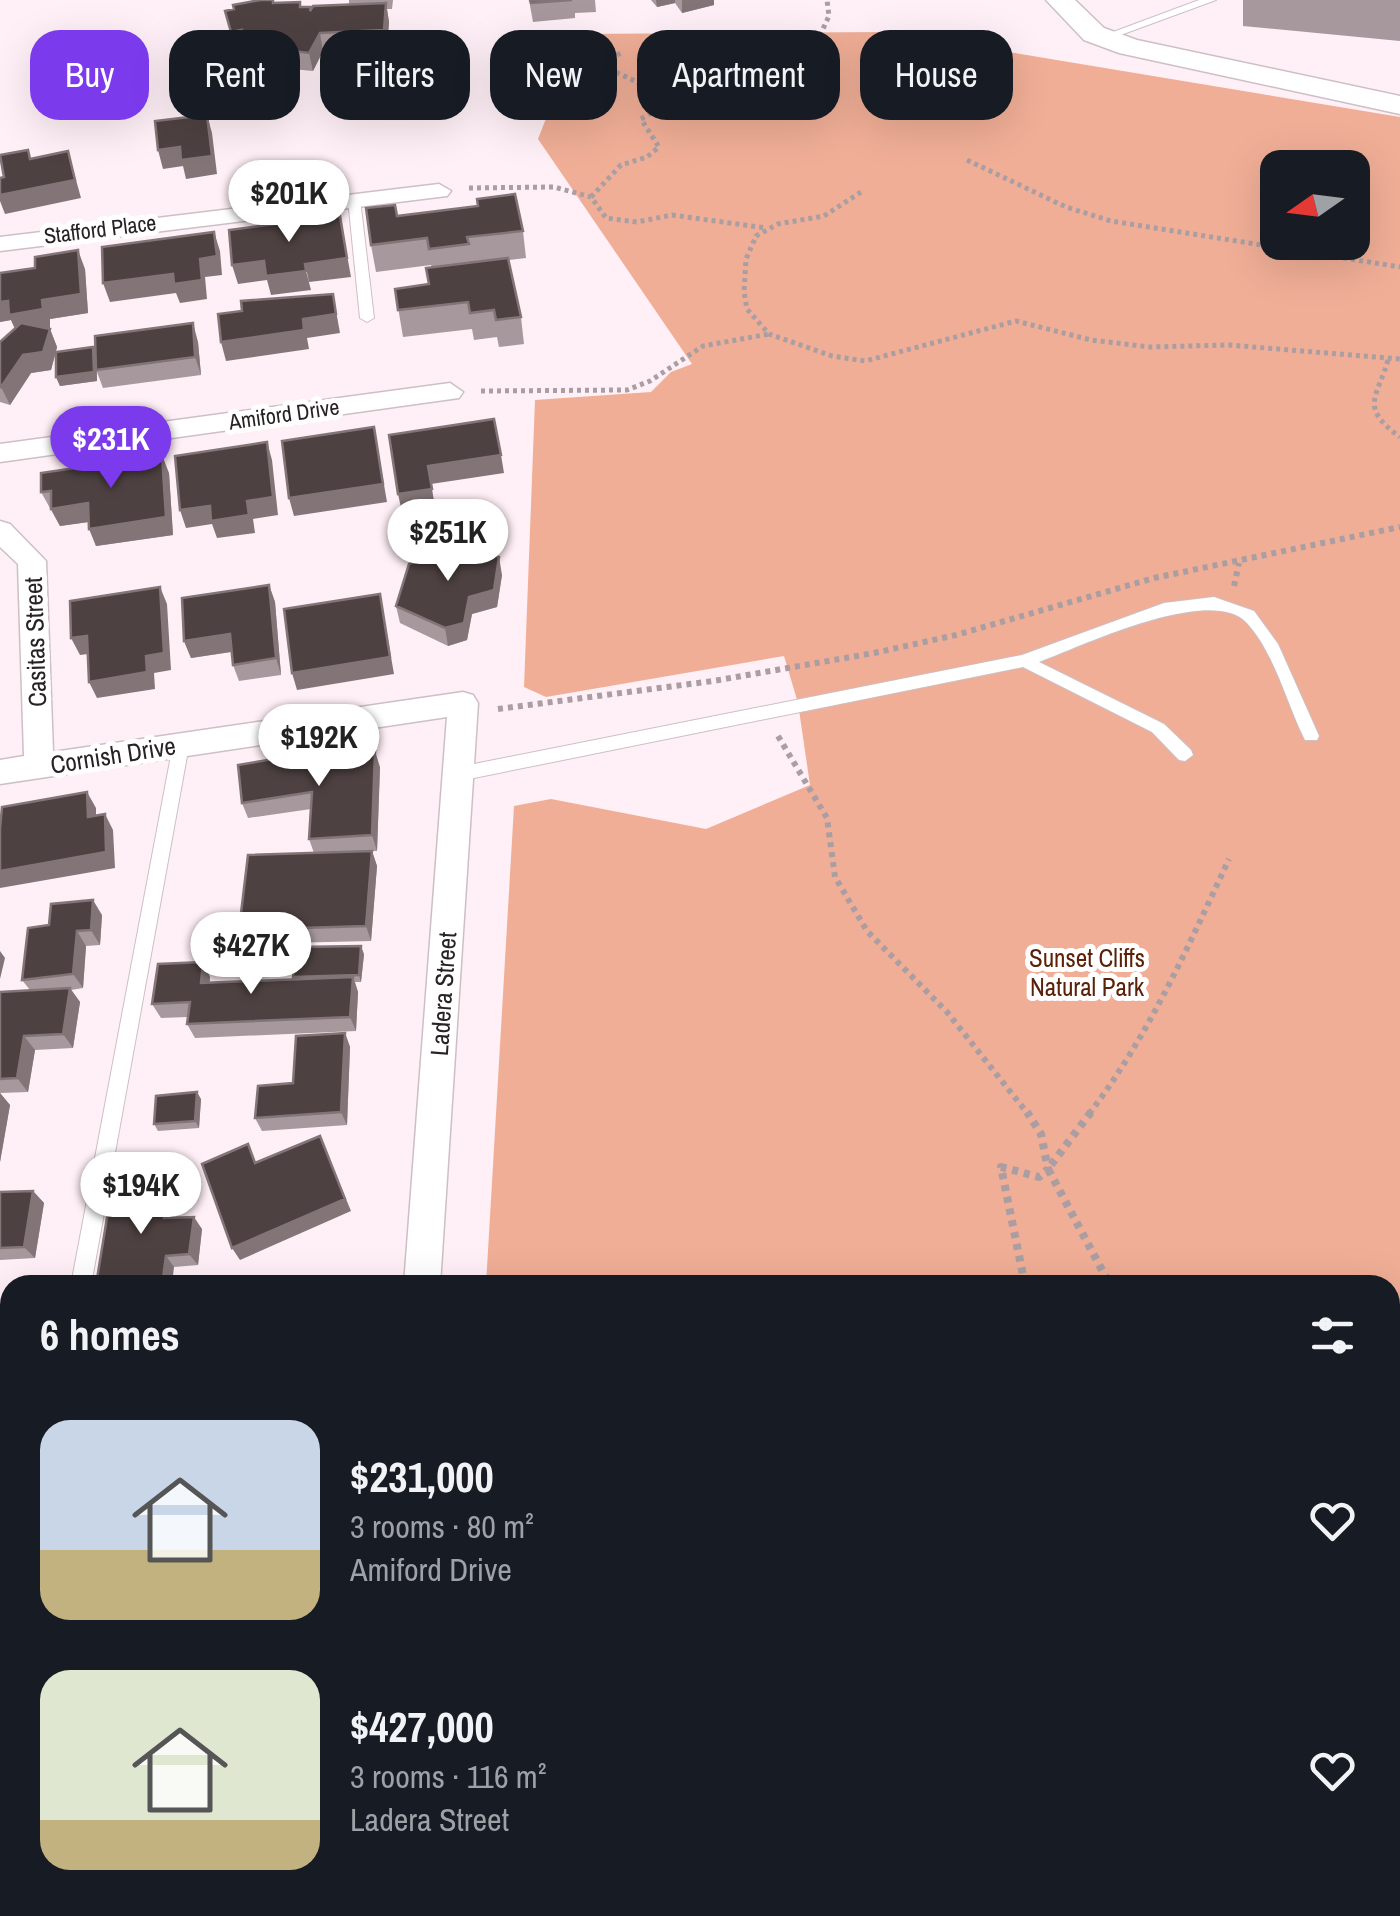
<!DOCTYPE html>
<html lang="en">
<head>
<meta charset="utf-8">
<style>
	:root { --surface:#171b24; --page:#242831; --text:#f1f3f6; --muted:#9ea1a6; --accent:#7c3aed }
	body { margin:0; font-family:"Archivo Narrow",sans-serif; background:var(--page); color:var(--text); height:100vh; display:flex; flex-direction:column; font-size:38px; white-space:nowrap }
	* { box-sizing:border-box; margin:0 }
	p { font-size:32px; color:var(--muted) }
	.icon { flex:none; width:55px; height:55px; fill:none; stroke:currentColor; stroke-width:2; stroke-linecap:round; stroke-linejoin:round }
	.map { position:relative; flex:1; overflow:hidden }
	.sheet { position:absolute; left:0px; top:1275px; width:1400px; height:642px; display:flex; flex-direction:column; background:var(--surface); border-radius:30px 30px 0 0; box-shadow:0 10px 40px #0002 }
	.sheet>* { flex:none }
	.top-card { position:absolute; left:30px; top:30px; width:1340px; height:90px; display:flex; gap:20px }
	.needle { width:65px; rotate:256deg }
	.controls { position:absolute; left:1260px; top:150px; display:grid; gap:20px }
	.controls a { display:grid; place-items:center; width:110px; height:110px; border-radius:20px; background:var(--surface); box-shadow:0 10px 40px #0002; font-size:50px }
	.price { position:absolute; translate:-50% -85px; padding:0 22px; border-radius:35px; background:#fff; color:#222; font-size:32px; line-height:65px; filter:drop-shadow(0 2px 5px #0008) }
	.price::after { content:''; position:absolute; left:50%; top:60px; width:30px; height:22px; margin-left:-15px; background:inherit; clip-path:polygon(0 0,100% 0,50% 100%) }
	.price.active { background:var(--accent); color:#fff }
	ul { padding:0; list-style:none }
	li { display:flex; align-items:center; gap:30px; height:250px; padding:0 40px }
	li span { display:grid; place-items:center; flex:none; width:280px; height:200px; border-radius:30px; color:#555 }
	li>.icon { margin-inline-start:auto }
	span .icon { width:120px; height:120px; fill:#fffc; stroke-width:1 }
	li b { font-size:42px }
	h2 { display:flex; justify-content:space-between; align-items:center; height:120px; padding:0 40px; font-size:42px }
	.pill { padding:0 35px; border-radius:30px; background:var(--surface); box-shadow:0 10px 40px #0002; font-size:35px; line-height:90px }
	.pill.active { background:var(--accent); color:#fff }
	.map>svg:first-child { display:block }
</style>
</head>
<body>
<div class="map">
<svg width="1400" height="1916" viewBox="0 0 1400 1916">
	<rect width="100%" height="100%" fill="#ffeff6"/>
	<path fill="#f0ae96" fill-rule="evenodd" d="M 888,32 L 1400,117 L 1400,1841 L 1390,1847 L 1390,1285 L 486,1285 L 514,806 L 551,799 L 706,829 L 810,785 L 798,703 L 784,656 L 546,697 L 524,687 L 535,400 L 651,392 L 671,372 L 692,364 L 538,139 L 579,34 ZM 1278,168 L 1352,168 L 1352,242 L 1278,242 Z
		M 456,1908 L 1340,1908 L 1335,1916 L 456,1916 Z"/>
	<path fill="#c0a8fe" d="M 1400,1841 L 1400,1916 L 1335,1916 L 1340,1908 L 1390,1908 L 1390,1847 Z"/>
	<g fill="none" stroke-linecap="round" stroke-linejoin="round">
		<defs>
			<path id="service" d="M 1199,0 L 1216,0 L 1107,40 L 1097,38 Z
				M 354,195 L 360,199 L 374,318 L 367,322 L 360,318 L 348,199 Z
				M 1214,597 L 1254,611 L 1278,644 L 1319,736 L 1317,740 L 1305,740 C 1287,704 1274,651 1246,622 C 1209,585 1082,646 1039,662 L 1164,724 L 1191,750 L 1193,755 L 1185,761 L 1179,760 L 1152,732 L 1023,667 L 459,781 L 451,774 L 459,767 L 1022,655 L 1164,603 Z
				M 181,739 L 189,745 L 91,1285 L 71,1285 L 173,745 Z
				M 69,1908 L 104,1908 L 101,1916 L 65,1916 Z"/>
			<path id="minor" d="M 439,184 L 451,191 L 447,196 L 0,251 L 0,237 Z
				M 450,383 L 463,392 L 459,398 L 0,462 L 0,444 Z
				M 0,521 L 10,524 L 46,561 L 53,752 L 463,692 L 473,695 L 478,703 L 440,1285 L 404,1285 L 447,717 L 0,784 L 0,760 L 24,756 L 18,564 L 0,547 Z"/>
			<path id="tertiary" d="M 1046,0 L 1075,0 L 1104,28 L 1137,40 L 1400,96 L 1400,114 L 1119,53 L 1084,40 Z
				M 10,1470 L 10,1522 L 0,1527 L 0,1475 Z
				M 363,1908 L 421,1908 L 421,1916 L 363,1916 Z"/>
		</defs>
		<use href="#service" stroke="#cdbfc5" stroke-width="2"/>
		<use href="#minor" stroke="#cdbfc5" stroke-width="3"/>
		<use href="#tertiary" stroke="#cdbfc5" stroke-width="3"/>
		<path stroke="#aa9ea3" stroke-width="5" stroke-dasharray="4 4" stroke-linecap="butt" d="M 663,106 L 813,50 L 829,16 L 827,0
			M 967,160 L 1066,207 L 1111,221 L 1400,267
			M 469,188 L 554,187 L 591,197 L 606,218 L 637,222 L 672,215 L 766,228
			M 861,192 L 824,216 L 778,224 L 756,236 L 746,259 L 744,292 L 747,309 L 769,334 L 832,356 L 865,361 L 1016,321 L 1091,340 L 1150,347 L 1229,345 L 1400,359
			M 591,197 L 621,165 L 647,157 L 659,147 L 641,119 L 663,106 L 637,82 L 609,69 L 607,60 L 623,52
			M 1388,360 C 1378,396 1358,407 1400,437
			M 481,391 L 627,390 L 650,381 L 703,346 L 769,334"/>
		<path stroke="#aa9ea3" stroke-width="6" stroke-dasharray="5 5" stroke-linecap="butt" d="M 1234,586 L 1239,563
			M 498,709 L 713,681 L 874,653 L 956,635 L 1154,578 L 1400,527
			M 778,736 L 827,818 L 835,877 L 867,931 L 947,1012 L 1028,1114
			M 1089,1114 C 1148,1037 1188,947 1229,859"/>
		<path stroke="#aa9ea3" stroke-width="8" stroke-dasharray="6 6" stroke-linecap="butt" d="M 1091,1112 L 1048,1169 L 1110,1285
			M 1025,1285 L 1001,1167 L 1039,1177 L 1048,1169 L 1041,1134 L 1027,1112
			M 1390,1548 L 1400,1543
			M 622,1916 L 624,1908
			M 1131,1916 L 1136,1908"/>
		<use href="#service" fill="#fff" fill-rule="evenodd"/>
		<use href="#minor" fill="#fff" fill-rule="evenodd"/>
		<use href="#tertiary" fill="#fff" fill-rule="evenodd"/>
	</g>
	<path fill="#a6989c" d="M 349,0 L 393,0 L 392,9 L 387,9 L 389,22 L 387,49 L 323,51 L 313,71 L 282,68 L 266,96 L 221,90 L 216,72 L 233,43 L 225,11 L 273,3 L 311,9 L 349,4 Z
		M 529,0 L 595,0 L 596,12 L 575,13 L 575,18 L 533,22 Z
		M 651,0 L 714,0 L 714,5 L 682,13 L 675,3 L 657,7 Z
		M 1243,0 L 1400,0 L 1400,41 L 1243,26 Z
		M 397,216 L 523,231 L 526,258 L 509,260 L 521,317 L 524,344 L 499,347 L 497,337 L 474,340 L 472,329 L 403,337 L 395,289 L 429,284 L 432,268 L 431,265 L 376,272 L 371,245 Z
		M 85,269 L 88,313 L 50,319 L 50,328 L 47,328 L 50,329 L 57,347 L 56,352 L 95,354 L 198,342 L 201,375 L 103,388 L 97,372 L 97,381 L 60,386 L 56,377 L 56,352 L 51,370 L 31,373 L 10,405 L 0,402 L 0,342 L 15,329 L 11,320 L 0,322 L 0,273 Z
		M 169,473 L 173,535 L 96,546 L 88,522 L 60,526 L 41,492 Z
		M 502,575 L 497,607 L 472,614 L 467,640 L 448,646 L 400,623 L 396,606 Z
		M 269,585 L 275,602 L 281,675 L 239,681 L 233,665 L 232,652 L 191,658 L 184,641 Z
		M 380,767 L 377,851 L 372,851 L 377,866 L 371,941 L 246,944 L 239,930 L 314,853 L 309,839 L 311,809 L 248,818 L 242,803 Z
		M 102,915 L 100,945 L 86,946 L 83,988 L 71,990 L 80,1002 L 73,1048 L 35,1050 L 28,1092 L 0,1093 L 10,1105 L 0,1162 L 0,992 L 30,990 L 22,980 L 49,925 Z
		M 364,954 L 361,982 L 355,982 L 358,992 L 356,1031 L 195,1038 L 187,1024 L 188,1017 L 161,1018 L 152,1004 L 203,962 L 210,977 L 210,983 L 294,980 L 293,977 Z
		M 345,1033 L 350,1047 L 347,1125 L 262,1131 L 255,1118 Z
		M 201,1099 L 199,1128 L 158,1131 L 154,1124 Z
		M 169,1185 L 177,1197 L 174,1218 L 202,1229 L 198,1265 L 174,1267 L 96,1285 Z
		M 33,1191 L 44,1203 L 35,1258 L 0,1260 L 0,1192 Z"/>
	<path fill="#837577" d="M 656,0 L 675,0 L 675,3 L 657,7 Z
		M 682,0 L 714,0 L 714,5 L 682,13 Z
		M 386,3 L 389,22 L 387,49 L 384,30 Z
		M 241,30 L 235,50 L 231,32 Z
		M 320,33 L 323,51 L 313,71 L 309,53 Z
		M 278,49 L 282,68 L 266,96 L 262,77 Z
		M 207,115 L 212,133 L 217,174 L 186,179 L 183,166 L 163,169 L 158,150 Z
		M 68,151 L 81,198 L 5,214 L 0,201 L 0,195 Z
		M 340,216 L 351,277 L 309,282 L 305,264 Z
		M 214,232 L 220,251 L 222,275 L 205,277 L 207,299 L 180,303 L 176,293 L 110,302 L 103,283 L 200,259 Z
		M 78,250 L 85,269 L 88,313 L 50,319 L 50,328 L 17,333 L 11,320 L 0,322 L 0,302 L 42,300 Z
		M 264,261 L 306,271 L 311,290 L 271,295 L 267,280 L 238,284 L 232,265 Z
		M 333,294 L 340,333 L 307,338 L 309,349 L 226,361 L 221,342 L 303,319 Z
		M 193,323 L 198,342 L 201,375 L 195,357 Z
		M 50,329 L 57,347 L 51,370 L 31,373 L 10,405 L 1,387 L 23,355 Z
		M 93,347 L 96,356 L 97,381 L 60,386 L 56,377 Z
		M 374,427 L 387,502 L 294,516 L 289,498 Z
		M 267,442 L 272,460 L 278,515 L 253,519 L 255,533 L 217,538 L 212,524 L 186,528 L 180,510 L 247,501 Z
		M 162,455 L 169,473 L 173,535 L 96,546 L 89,529 Z
		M 501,455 L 504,473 L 431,484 L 428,466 Z
		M 432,489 L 435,507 L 402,512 L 398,494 Z
		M 88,503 L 96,521 L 60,526 L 51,509 Z
		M 499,557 L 502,575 L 497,607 L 472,614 L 467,640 L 448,646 L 445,628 Z
		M 269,585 L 275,602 L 281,675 L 276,658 Z
		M 160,587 L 167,604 L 171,670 L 154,673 L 155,689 L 97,698 L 89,682 L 146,656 Z
		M 380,594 L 394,674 L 297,690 L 292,673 Z
		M 230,634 L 236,651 L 191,658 L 184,641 Z
		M 87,636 L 96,653 L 80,655 L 71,638 Z
		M 375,751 L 380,767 L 377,851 L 372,835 Z
		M 87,792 L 96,808 L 96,833 L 88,817 Z
		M 105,814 L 113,830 L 115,868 L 0,888 L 0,871 Z
		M 372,851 L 377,866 L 371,941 L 366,926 Z
		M 93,900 L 102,915 L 100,945 L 91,930 Z
		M 77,931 L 86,946 L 83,988 L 73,974 Z
		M 361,946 L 364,954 L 361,982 L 359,975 Z
		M 0,951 L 5,958 L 0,979 Z
		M 203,962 L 210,977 L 208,998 L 201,983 Z
		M 353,977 L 358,992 L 356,1031 L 350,1017 Z
		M 70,988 L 80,1002 L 73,1048 L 63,1034 Z
		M 345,1033 L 350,1047 L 347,1125 L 341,1112 Z
		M 24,1036 L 35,1050 L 28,1092 L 17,1078 Z
		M 197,1092 L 201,1099 L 199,1128 L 195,1121 Z
		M 0,1093 L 10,1105 L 0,1162 Z
		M 320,1136 L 351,1211 L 240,1260 L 232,1248 Z
		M 169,1185 L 177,1197 L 173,1230 L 164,1218 Z
		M 33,1191 L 44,1203 L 35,1258 L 24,1247 Z
		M 194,1217 L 202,1229 L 198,1265 L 189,1254 Z
		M 166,1256 L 174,1267 L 172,1285 L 162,1285 Z
		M 0,1790 L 3,1810 L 0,1811 Z"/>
	<path fill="#4e4141" stroke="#837577" stroke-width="2.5" d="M 260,0 L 273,0 L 273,3 L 300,2 L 300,7 L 311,7 L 310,11 L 313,6 L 386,3 L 384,30 L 320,33 L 309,53 L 278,49 L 262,77 L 216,72 L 241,30 L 231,32 L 225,11 L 234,9 L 233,5 Z
		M 530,0 L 572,0 L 531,3 Z
		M 207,115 L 212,156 L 181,160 L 180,147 L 158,150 L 155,121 Z
		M 28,150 L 30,159 L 68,151 L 75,180 L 0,195 L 0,178 L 4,177 L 0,155 Z
		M 515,194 L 523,231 L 467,237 L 469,244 L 429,249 L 427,238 L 371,245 L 366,208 L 395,205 L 397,216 L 478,206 L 477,199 Z
		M 340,216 L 347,258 L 305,264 L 306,271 L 266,276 L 264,261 L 232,265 L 229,230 Z
		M 214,232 L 217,256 L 200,259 L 202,280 L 174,284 L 173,274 L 103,283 L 102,247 Z
		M 78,250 L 81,294 L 42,300 L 43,309 L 9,315 L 8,301 L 0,302 L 0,273 L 35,268 L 35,257 Z
		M 508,258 L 521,317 L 496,320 L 494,310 L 470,313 L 468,302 L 398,310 L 395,289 L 429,284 L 426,268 Z
		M 333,294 L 336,314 L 303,319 L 304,330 L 221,342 L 218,314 L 242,311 L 241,301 Z
		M 21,323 L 50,329 L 43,352 L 23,355 L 1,387 L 0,386 L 0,342 Z
		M 193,323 L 195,357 L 96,370 L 95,336 Z
		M 93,347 L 94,372 L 56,377 L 56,352 Z
		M 494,419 L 501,455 L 428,466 L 432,489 L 398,494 L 389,435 Z
		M 374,427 L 383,484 L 289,498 L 282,441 Z
		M 267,442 L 273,497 L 247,501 L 249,515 L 211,521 L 210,506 L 180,510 L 175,456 Z
		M 162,455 L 166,517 L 89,529 L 88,503 L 51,509 L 51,491 L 41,492 L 41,473 Z
		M 463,542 L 499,557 L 494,590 L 469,597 L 464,623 L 445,628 L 396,606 L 409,564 Z
		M 269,585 L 276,658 L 233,665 L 230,634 L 184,641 L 182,598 Z
		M 160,587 L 164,653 L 146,656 L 147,672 L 89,682 L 87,636 L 71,638 L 70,601 Z
		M 380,594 L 390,657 L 292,673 L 284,609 Z
		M 375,751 L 372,835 L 309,839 L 312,792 L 242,803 L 238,765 L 310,753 Z
		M 87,792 L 88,817 L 105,814 L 106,852 L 0,871 L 0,829 L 2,807 Z
		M 372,851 L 366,926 L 239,930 L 248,855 Z
		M 93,900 L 91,930 L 77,931 L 73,974 L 22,980 L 28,928 L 49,925 L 51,904 Z
		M 361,946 L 359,975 L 293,977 L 297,947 Z
		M 203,962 L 201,983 L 353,977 L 350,1017 L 187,1024 L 190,1002 L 152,1004 L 158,964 Z
		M 70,988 L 63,1034 L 24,1036 L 17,1078 L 0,1079 L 0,992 Z
		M 345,1033 L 341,1112 L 255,1118 L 258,1086 L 293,1083 L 296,1036 Z
		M 197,1092 L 195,1121 L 154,1124 L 156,1096 Z
		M 320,1136 L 345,1199 L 232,1248 L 202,1164 L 248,1144 L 255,1163 Z
		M 169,1185 L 164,1218 L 194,1217 L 189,1254 L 166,1256 L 162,1285 L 96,1285 L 112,1187 Z
		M 33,1191 L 24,1247 L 0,1248 L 0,1192 Z
		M 10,1636 L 10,1770 L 0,1716 L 0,1641 Z
		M 853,1908 L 963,1908 L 957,1916 L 847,1916 Z"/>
	<g text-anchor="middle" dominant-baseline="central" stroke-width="10" stroke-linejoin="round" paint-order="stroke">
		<g font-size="22" fill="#272224" stroke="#fff">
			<text transform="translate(100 229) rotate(-7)">Stafford Place</text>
			<text transform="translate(284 414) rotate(-8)">Amiford Drive</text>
		</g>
		<g font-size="25" fill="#272224" stroke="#fff">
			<text transform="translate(35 642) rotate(-92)">Casitas Street</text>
			<text transform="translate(113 755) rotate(-9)">Cornish Drive</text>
			<text transform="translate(443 994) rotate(-86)">Ladera Street</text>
		</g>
		<g font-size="25" fill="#5b2209" stroke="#fff">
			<text x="1087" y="958">Sunset Cliffs<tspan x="1087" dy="29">Natural Park</tspan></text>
		</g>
	</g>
</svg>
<div class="controls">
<a><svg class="needle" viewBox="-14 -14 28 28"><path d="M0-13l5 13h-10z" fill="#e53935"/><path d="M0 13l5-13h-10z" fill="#9ea1a6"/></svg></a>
</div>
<b class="price" style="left:289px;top:245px">$201K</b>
<b class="price active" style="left:111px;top:491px">$231K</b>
<b class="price" style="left:448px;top:584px">$251K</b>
<b class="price" style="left:319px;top:789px">$192K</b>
<b class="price" style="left:251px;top:997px">$427K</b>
<b class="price" style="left:141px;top:1237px">$194K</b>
<div class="top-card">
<a class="pill active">Buy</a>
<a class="pill">Rent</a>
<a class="pill">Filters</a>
<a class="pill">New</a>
<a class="pill">Apartment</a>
<a class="pill">House</a>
</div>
<section class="sheet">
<h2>6 homes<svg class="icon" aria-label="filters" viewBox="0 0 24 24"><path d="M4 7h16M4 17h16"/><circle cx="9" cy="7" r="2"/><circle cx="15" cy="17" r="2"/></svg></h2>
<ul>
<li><span style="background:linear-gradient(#c9d6e8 65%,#c2b280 0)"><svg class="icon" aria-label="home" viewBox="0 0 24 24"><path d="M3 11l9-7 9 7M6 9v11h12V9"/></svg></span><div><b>$231,000</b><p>3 rooms · 80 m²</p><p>Amiford Drive</p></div><svg class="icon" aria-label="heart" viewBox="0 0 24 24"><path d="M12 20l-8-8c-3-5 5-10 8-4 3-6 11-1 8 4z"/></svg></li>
<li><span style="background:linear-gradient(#dfe7d0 75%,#c2b280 0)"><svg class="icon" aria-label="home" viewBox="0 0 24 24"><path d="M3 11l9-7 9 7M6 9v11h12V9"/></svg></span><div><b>$427,000</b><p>3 rooms · 116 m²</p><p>Ladera Street</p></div><svg class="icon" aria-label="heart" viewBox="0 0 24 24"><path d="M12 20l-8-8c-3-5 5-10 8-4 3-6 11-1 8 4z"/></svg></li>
</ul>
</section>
</div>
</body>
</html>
